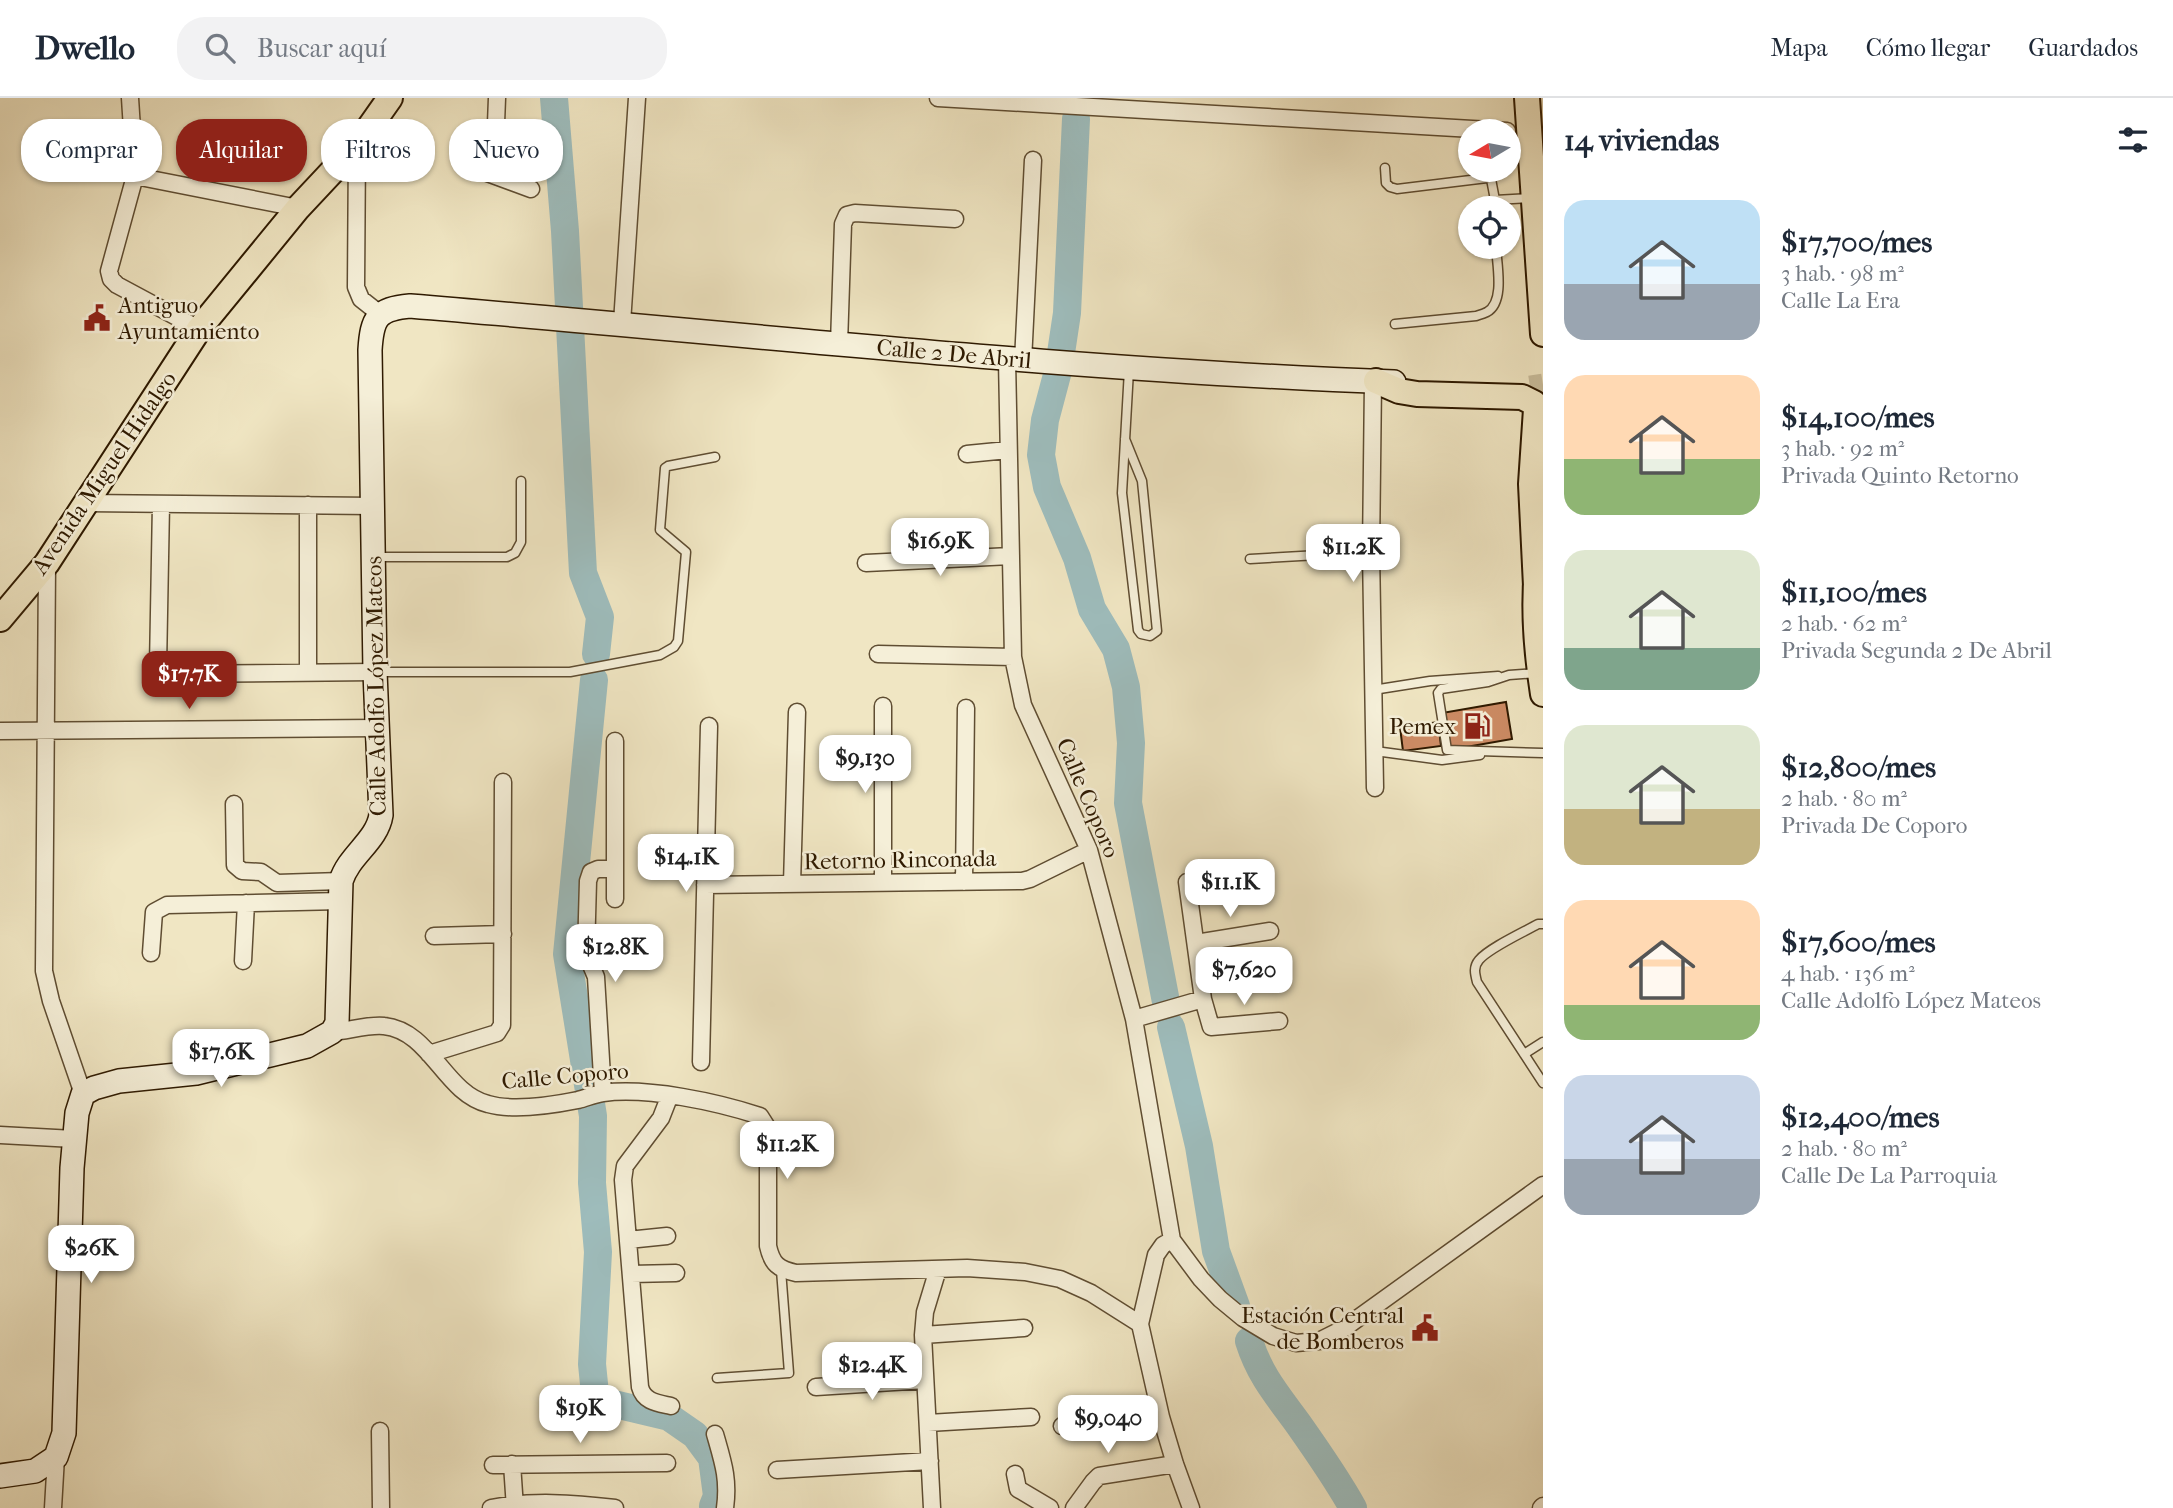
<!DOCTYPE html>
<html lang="es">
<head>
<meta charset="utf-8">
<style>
	:root { --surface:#fff; --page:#f2f2f3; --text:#1f2937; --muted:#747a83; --line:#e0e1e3; --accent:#8f2418 }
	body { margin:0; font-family:"IM FELL French Canon",serif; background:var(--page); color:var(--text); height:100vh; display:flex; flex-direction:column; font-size:26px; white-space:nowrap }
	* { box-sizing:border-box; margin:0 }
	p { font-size:23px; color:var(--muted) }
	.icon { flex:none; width:38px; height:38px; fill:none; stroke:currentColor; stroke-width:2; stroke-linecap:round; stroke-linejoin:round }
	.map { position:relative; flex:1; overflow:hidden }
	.side { display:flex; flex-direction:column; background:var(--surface); width:630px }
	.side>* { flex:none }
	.banner { position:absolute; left:21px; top:21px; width:665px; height:63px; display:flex; gap:14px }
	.needle { width:46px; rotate:260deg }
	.tools { position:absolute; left:1458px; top:21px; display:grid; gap:14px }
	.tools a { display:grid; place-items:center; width:63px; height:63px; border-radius:50%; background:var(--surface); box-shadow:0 2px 5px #0004; font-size:35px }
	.price { position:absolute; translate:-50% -60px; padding:0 16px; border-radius:14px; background:#fff; color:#222; font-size:23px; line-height:46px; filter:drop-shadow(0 2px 4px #0008) }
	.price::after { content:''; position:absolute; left:50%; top:42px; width:21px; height:16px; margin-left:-10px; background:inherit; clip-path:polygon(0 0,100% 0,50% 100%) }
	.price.selected { background:var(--accent); color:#fff }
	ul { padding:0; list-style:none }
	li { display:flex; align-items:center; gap:21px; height:175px; padding:0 21px }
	li span { display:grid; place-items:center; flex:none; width:196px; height:140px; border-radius:21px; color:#555 }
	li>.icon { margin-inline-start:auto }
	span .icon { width:84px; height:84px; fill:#fffc; stroke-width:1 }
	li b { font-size:30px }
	h2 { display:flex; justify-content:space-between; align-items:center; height:84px; padding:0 21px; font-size:30px }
	.pill { padding:0 24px; border-radius:28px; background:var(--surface); box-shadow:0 2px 5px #0004; font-size:24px; line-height:63px }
	.pill.selected { background:var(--accent); color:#fff }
	header { display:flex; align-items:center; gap:42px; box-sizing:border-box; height:98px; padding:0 35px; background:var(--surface); border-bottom:2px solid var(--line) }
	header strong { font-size:33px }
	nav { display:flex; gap:38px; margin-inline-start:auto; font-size:24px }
	.search { width:490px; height:63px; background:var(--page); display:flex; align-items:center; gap:18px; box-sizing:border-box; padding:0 24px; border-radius:28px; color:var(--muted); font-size:26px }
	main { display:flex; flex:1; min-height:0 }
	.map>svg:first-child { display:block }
</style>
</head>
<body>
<header>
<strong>Dwello</strong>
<div class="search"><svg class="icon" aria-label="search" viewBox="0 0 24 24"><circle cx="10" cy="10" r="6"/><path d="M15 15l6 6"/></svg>Buscar aquí</div>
<nav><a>Mapa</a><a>Cómo llegar</a><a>Guardados</a></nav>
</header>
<main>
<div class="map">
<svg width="1543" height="1410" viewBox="0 0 1543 1410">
	<rect width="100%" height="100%" fill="#f0e6c3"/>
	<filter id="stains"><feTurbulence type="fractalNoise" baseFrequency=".00286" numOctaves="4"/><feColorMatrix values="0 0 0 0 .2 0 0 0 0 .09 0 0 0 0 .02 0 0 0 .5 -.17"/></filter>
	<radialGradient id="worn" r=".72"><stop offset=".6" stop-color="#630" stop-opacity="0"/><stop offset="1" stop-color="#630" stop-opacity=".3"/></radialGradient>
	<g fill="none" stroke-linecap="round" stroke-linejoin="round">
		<path stroke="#9ebdbd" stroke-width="28" d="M 554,0 L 565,133 L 583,475 L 600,519 L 596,556
			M 1061,255 L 1067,215 L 1076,21
			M 1058,273 L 1045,322 L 1041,357 L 1047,389 L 1077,460 L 1092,511 L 1116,551 L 1126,589 L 1131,645 L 1128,705 L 1166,904
			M 594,582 L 567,856 L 593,1018 L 592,1085 L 598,1154 L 592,1266 L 595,1296 L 610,1305 L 669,1319 L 695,1337 L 712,1360 L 717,1398 L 713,1408
			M 1171,929 L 1199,1048 L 1216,1153 L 1236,1208
			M 1249,1243 C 1260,1278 1278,1298 1299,1327 C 1318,1354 1337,1381 1353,1410"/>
	</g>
	<path fill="#cd8c65" stroke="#2f1a01" stroke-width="2" d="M 1506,604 L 1512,641 L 1449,652 L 1442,615 Z
		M 1438,624 L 1441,648 L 1403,653 L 1400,629 Z"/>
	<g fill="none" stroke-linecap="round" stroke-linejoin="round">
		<path stroke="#c9bd9c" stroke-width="23" stroke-dasharray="23 11" stroke-linecap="butt" d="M 1530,289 L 1543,287"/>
		<defs>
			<path id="lane" d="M 1385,70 L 1386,85 L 1390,89 L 1397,91 L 1487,80 L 1491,81 L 1495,102 L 1530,100
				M 1395,226 L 1476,218 C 1479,217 1483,216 1487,214 C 1505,204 1497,167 1496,149
				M 1125,341 L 1142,383 L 1157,533 L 1150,538 L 1141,536 L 1138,532 L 1122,395 L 1129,272
				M 376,459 L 507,459 L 515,455 L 521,444 L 521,383
				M 1250,461 L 1371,454
				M 378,574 L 570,574 L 660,557 L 674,549 L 678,543 L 686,454 L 660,432 L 665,370 L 668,368 L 715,359
				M 1537,575 L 1509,577 L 1488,584 L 1441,591 L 1438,595 L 1447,652 L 1543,655
				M 1373,592 L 1430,583 L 1498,578
				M 1375,653 L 1442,662 L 1480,657
				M 1543,826 L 1538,826 C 1524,834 1489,850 1479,862 C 1473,869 1475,876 1477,884 L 1543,985
				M 1524,956 L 1543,944
				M 717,1280 L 789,1275 L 781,1172"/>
			<path id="street" d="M 130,0 L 135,78 L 109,173 L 111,181 L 117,187 L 199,231
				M 938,0 L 1507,33
				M 357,47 L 356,189 L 361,201 L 380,216
				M 463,66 L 531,91
				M 494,77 L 497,0
				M 135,78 L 298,110
				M 622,225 L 637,0
				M 839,246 L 843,126 L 847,117 L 855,115 L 955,121
				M 1007,262 L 1013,559 L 1023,607 L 1089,752 L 1134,921 L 1172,1142 L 1201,1181 L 1220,1201 L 1243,1220 L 1273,1238 L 1296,1245 L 1319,1243 L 1343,1231 L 1543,1087
				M 1023,263 L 1033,62
				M 1373,283 L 1371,454 L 1375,690
				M 967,356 L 1008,352
				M 86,405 L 373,408
				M 161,406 L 158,569 L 160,574 L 165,576 L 375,574
				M 866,465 L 1011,458
				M 47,466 L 44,873 L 51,903 L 83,996
				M 878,556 L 1013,559
				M 308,573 L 308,407
				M 883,608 L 883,785
				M 0,633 L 377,630
				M 615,643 L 615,801
				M 234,706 L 235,767 L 242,773 L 261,774 L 277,785 L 341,783
				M 964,784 L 966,610
				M 1187,784 L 1203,901 L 1211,929 L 1279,923
				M 792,786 L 797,614
				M 705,787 L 1022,783 L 1030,781 L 1089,752
				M 434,838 L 503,836
				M 1196,845 L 1270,833
				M 151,855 L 154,814 L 167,807 L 341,803
				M 243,863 L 246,805
				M 1134,921 L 1203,901
				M 332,934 C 347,933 370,926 384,928 C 431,933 444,995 488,1006 C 512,1013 553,1007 578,1002 C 586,1000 595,996 603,995 C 648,989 717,1004 760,1018 L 767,1029 L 768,1042 L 768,1148 C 772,1166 778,1171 796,1175 L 967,1170 L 1025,1174 L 1060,1181 L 1091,1195 L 1140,1226
				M 429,956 L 497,935 L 502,927 L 503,684
				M 701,964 L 709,628
				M 603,995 L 596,879 L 586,855 L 588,783 L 591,774 L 598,771 L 615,771
				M 670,997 L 661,1020 L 625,1068 L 623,1082 L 640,1289 C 644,1304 658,1305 671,1308
				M 0,1037 L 74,1041
				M 628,1142 L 667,1138
				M 1172,1142 L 1163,1147 L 1156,1157 L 1140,1226 L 1161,1319 L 1175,1366 L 1191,1410
				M 631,1176 L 676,1175
				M 923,1237 L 1024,1230
				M 816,1289 L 925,1282
				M 928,1325 L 1031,1319
				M 1062,1328 L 1161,1319
				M 380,1333 L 381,1410
				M 715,1336 C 723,1364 729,1381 725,1410
				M 512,1366 L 515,1410
				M 493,1367 L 667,1365
				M 777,1372 L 930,1363
				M 1015,1376 L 1018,1391 L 1050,1410
				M 53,1410 L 56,1359
				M 491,1410 C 531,1402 574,1405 615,1410
				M 932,1410 L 923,1237 L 925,1214 L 938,1171
				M 1074,1410 L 1093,1384 L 1099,1378 L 1175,1366
				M 1541,1410 L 1543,1408"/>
			<path id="secondary" d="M 0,1378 L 35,1373 L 56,1359 L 64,1335 L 72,1070 L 77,1015 L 83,996 L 94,990 L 119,983 L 196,975 L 307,948 L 332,934 L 337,925 L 341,783 C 349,757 377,743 381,717 L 375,574 L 370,252 C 372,220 377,211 410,208 C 738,235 1065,272 1394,284"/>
			<path id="primary" d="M 1527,0 L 1543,236
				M 1376,283 L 1399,293 L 1417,296 L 1522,299 L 1534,305 L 1536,311 L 1531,386 L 1536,488
				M 1537,472 C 1533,512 1537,557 1543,596
				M 0,521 L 47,465 L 199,231 L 298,110 L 357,47 L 390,0"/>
		</defs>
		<use href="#lane" stroke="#5f4d32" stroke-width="11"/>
		<use href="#street" stroke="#5f4d32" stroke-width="19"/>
		<use href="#secondary" stroke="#2f1a01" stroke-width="26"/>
		<use href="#primary" stroke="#2f1a01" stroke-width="28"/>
		<use href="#lane" stroke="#f5efd8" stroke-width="8"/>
		<use href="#street" stroke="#f5efd8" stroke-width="16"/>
		<use href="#secondary" stroke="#f5efd8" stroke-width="23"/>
		<use href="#primary" stroke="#f0e6c3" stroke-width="24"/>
	</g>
	<defs>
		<symbol id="civic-bare" viewBox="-9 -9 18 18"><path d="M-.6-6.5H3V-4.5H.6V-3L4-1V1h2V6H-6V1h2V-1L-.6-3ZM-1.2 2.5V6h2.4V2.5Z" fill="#8f2418" stroke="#f5efd8" stroke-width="2.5" paint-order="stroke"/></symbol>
		<symbol id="fuel-bare" viewBox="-9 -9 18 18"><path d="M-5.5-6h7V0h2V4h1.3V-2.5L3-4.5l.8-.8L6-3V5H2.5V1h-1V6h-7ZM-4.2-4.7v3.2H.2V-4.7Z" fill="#8f2418" stroke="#f5efd8" stroke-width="2.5" paint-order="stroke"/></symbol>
	</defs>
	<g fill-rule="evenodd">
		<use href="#civic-bare" x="78" y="201" width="38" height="38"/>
		<use href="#fuel-bare" x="1458" y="609" width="38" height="38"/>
		<use href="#civic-bare" x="1406" y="1211" width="38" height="38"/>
	</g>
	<g text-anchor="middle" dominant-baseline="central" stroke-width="5" stroke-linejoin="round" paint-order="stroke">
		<g font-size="23" fill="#2f1a01" stroke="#f5efd8" text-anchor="end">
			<text x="118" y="207" text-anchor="start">Antiguo<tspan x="118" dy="26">Ayuntamiento</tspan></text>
			<text x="1456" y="628">Pemex</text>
			<text x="1404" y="1217">Estación Central<tspan x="1404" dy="26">de Bomberos</tspan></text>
		</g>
		<g font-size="23" fill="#2f1a01" stroke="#f5efd8">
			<text transform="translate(954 256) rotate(5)">Calle 2 De Abril</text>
			<text transform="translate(104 375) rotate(-56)">Avenida Miguel Hidalgo</text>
			<text transform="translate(376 588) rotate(-91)">Calle Adolfo López Mateos</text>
			<text transform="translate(1088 700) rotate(67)">Calle Coporo</text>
			<text transform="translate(900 762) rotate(-1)">Retorno Rinconada</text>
			<text transform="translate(565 978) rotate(-5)">Calle Coporo</text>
		</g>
	</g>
	<rect width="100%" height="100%" filter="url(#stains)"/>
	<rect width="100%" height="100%" fill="url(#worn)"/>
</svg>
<div class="tools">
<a><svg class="needle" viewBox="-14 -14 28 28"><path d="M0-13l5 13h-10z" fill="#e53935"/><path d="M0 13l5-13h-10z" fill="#747a83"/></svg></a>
<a><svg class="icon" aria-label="locate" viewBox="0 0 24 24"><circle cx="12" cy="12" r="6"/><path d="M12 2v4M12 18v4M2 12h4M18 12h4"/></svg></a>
</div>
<b class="price" style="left:940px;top:480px">$16.9K</b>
<b class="price" style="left:1353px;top:486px">$11.2K</b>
<b class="price selected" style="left:189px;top:613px">$17.7K</b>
<b class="price" style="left:865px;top:697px">$9,130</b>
<b class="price" style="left:686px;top:796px">$14.1K</b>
<b class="price" style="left:1230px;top:821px">$11.1K</b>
<b class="price" style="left:615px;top:886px">$12.8K</b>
<b class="price" style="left:1244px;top:909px">$7,620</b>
<b class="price" style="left:221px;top:991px">$17.6K</b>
<b class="price" style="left:787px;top:1083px">$11.2K</b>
<b class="price" style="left:91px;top:1187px">$26K</b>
<b class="price" style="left:872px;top:1304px">$12.4K</b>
<b class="price" style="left:580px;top:1347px">$19K</b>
<b class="price" style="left:1108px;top:1357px">$9,040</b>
<div class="banner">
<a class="pill">Comprar</a>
<a class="pill selected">Alquilar</a>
<a class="pill">Filtros</a>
<a class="pill">Nuevo</a>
</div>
</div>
<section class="side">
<h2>14 viviendas<svg class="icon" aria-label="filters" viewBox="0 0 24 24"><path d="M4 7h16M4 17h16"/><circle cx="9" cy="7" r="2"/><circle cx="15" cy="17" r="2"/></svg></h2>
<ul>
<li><span style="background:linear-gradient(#bfe0f5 60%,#9aa5b1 0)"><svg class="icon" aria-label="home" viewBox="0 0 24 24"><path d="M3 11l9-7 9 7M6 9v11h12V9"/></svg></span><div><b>$17,700/mes</b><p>3 hab. · 98 m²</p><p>Calle La Era</p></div></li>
<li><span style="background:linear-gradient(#ffd9b3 60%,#8fb573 0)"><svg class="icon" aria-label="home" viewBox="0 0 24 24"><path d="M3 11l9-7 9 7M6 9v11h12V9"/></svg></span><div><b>$14,100/mes</b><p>3 hab. · 92 m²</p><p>Privada Quinto Retorno</p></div></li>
<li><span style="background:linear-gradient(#dfe7d0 70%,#7fa58c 0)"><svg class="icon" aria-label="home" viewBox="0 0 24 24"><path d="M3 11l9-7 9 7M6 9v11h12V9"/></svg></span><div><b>$11,100/mes</b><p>2 hab. · 62 m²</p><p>Privada Segunda 2 De Abril</p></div></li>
<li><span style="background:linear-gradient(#dfe7d0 60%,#c2b280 0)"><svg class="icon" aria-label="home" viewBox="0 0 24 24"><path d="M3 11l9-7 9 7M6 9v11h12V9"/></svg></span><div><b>$12,800/mes</b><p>2 hab. · 80 m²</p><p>Privada De Coporo</p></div></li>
<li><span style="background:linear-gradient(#ffd9b3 75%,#8fb573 0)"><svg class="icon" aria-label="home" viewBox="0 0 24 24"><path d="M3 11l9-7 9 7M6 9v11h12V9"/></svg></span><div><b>$17,600/mes</b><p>4 hab. · 136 m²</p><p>Calle Adolfo López Mateos</p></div></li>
<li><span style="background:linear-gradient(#c9d6e8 60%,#9aa5b1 0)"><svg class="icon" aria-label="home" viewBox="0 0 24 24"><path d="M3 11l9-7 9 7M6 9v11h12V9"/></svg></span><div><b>$12,400/mes</b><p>2 hab. · 80 m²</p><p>Calle De La Parroquia</p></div></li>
</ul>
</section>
</main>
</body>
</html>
